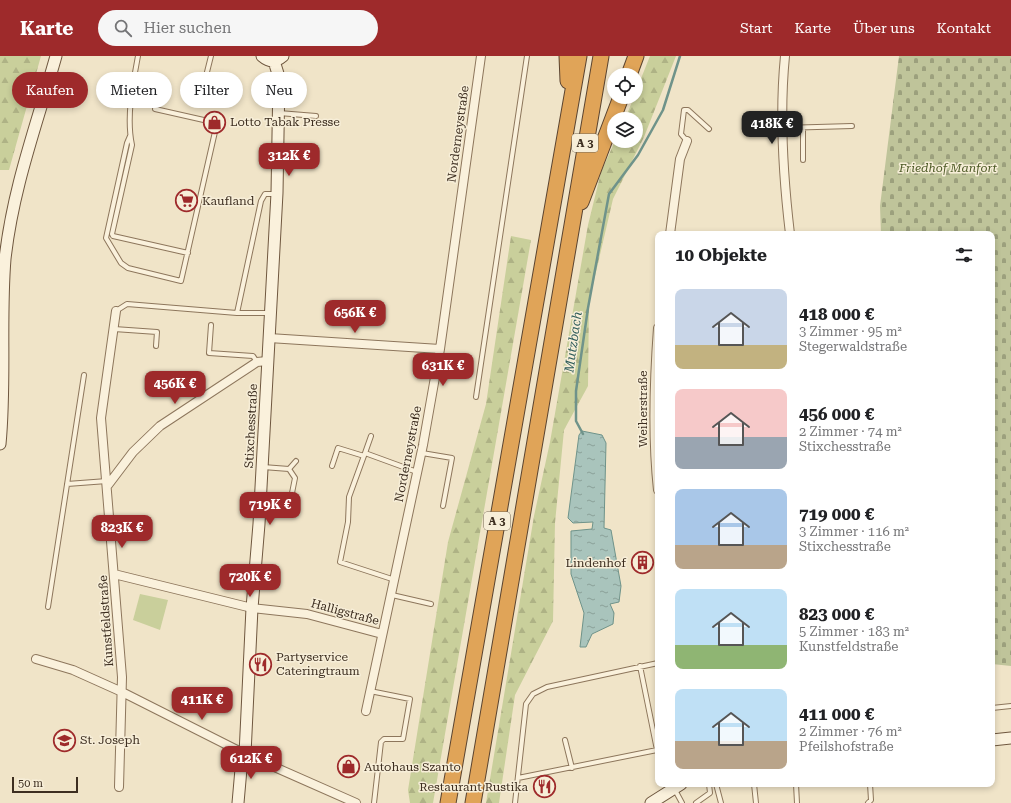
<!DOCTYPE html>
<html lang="de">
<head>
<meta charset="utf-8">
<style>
	:root { --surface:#fff; --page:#f6f6f6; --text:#202124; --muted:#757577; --accent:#9e2a2b }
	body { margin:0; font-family:"Roboto Serif",serif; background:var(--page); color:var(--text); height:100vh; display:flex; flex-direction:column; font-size:15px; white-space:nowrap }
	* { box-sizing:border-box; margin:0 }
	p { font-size:13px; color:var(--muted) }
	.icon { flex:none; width:22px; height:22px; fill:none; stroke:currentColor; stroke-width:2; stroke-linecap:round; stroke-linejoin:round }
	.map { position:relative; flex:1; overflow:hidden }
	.drawer { position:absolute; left:655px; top:175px; width:340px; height:556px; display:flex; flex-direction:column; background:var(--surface); border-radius:8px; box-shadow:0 2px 6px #0003 }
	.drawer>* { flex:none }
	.banner { position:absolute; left:12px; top:16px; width:380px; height:36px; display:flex; gap:8px }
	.fabs { position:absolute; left:607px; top:12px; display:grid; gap:8px }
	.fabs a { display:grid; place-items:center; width:36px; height:36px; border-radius:50%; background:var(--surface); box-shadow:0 2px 6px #0003; font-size:20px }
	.scale { position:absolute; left:12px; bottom:10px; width:66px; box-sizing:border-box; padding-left:4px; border:2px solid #3d2e20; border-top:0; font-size:11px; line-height:14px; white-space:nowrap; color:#3d2e20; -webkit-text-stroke:3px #f7eed8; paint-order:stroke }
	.price { position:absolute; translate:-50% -34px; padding:0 9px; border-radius:8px; background:var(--accent); color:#fff; font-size:13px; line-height:26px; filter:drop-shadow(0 1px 2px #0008) }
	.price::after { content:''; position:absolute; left:50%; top:24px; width:12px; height:9px; margin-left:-6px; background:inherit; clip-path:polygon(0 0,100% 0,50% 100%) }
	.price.selected { background:#222; color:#fff }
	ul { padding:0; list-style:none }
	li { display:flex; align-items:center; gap:12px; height:100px; padding:0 20px }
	li span { display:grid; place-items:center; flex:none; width:112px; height:80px; border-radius:8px; color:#555 }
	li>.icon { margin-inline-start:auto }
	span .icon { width:48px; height:48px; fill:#fffc; stroke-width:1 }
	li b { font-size:17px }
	h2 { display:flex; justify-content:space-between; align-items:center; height:48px; padding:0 20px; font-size:17px }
	.pill { padding:0 14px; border-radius:18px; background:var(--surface); box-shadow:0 2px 6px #0003; font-size:14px; line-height:36px }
	.pill.selected { background:var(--accent); color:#fff }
	header { display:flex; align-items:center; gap:24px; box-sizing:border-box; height:56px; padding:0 20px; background:var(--accent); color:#fff }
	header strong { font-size:19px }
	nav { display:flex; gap:22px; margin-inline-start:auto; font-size:14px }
	.search { width:280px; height:36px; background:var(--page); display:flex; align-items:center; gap:10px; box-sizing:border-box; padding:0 14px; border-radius:22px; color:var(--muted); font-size:15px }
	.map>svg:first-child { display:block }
</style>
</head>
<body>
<header>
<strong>Karte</strong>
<div class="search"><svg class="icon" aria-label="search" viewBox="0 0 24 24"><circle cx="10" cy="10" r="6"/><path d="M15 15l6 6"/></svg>Hier suchen</div>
<nav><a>Start</a><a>Karte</a><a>Über uns</a><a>Kontakt</a></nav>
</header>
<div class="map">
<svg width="1011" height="747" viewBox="0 0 1011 747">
	<defs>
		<pattern id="forest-firs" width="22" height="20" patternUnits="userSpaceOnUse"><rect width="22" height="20" fill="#c9cf9b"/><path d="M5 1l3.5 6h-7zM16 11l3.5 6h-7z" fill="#aeb285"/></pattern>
		<pattern id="cemetery-stones" width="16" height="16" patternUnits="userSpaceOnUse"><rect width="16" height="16" fill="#bfc49a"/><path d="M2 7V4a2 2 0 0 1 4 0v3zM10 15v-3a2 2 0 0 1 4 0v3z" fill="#9ca07d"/></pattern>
		<pattern id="water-ripples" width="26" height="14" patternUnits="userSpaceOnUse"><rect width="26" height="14" fill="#a9c4bc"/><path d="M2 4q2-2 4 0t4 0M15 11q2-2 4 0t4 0" fill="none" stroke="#8ba098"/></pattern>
	</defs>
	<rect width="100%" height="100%" fill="#f0e4c8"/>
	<path fill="#c9cf9b" d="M 140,538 L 168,544 L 160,574 L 133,564 Z"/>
	<path fill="url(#forest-firs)" d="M 0,0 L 41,0 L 9,114 L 0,114 Z
		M 650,0 L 676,0 L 644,81 L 613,143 L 589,246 L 588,330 L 564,374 L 555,467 L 553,565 L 515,639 L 499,747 L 486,747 L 534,460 L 550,386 L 588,169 L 601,116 L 615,85 L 636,85 L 636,63 L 625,63 L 634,41 L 636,41 L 636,35 Z
		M 511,180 L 531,184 L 433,747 L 410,747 L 408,734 L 448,486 L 486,348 Z"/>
	<path fill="url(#cemetery-stones)" d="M 899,0 L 1011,0 L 1011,610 L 992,608 L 992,178 L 881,178 L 880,150 Z"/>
	<path fill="url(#water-ripples)" stroke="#6f938a" d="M 582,375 L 602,379 L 606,387 L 604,472 L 611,474 L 621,530 L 619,546 L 610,548 L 614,557 L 613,568 L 592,578 L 586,591 L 580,591 L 584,557 L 571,518 L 571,475 L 592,473 L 593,466 L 573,467 L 568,462 L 579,379 Z"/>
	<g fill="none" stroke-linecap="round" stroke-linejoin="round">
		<path stroke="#6f938a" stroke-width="2.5" d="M 583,378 L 576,365 L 576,335 L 588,252 L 609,138 L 638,99 L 663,54 L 680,0"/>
		<defs>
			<path id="lane" d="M 138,0 C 133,27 126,61 132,89 L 112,178 L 113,180 L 188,197
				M 200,44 L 211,0
				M 279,57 L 316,60
				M 782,72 L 852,70
				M 803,72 L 803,104
				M 130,80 L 127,87 L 106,182 L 121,207 L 128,212 L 181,225 L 217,67 L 155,53
				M 687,85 L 681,78 L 684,54 L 688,54 L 709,73
				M 279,98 L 314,99
				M 116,255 L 127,248 L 237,257
				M 270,257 L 237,257 L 261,145 L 265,138 L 276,138
				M 211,269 L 209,297 L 253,300 L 257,306
				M 114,273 L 157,276 L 156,290
				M 476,341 L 527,0
				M 371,380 L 365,397 L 417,416
				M 365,397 L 349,441 L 348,466 L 340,506 L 395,524
				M 422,397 L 452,402 L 443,450
				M 332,410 L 338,392 L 364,400
				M 263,411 L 289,413 L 296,405
				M 289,413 L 295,422 L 292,437
				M 67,428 L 107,425
				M 392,539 L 431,548
				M 48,551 L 84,319
				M 370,635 L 410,643 L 403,683 L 384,683 L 381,686 L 374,747
				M 992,652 L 1011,650
				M 565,684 L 572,712
				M 518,722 L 657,694 L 640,610
				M 716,728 L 721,747
				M 754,728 L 756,747
				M 796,728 L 797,747
				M 675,734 L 682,747
				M 515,747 L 526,648 L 533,638 L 547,631 L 658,607
				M 696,747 L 710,737 L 709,728
				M 868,747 L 871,744 L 870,728"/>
			<path id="street" d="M 785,0 C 779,60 783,119 790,178
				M 670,178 L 680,103 L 687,85
				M 116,255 L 101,362 L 122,621 L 119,731
				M 658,272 C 654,326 652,379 658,434
				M 269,282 L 440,293
				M 108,429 L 133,396 L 160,370 L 257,306 L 267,305
				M 114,518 L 252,552 L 307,558 L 382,578
				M 36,603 L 73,614 L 122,636 L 245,698 L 356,747
				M 366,655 L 423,389 L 440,293 L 481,0"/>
			<path id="secondary" d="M 262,0 C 269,6 276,6 283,0
				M 0,388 C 6,326 0,264 5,203 C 13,131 37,68 56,0
				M 992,684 L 1011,682
				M 238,747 L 241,713 L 245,698 L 252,552 L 259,468 L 277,137 L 279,21 L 274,5
				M 651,747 L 681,728"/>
			<path id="highway" d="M 567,0 L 568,25
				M 629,19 L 636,0
				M 581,146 L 621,41
				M 448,747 L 579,0
				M 473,747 L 601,0"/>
		</defs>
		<use href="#lane" stroke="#8d765c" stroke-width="6"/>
		<use href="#street" stroke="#8d765c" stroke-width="10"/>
		<use href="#secondary" stroke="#6f573f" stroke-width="13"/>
		<use href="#highway" stroke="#5b4430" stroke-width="17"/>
		<use href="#lane" stroke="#faf1dc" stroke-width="4"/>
		<use href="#street" stroke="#faf1dc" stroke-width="8"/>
		<use href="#secondary" stroke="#faf1dc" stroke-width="11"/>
		<use href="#highway" stroke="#e0a458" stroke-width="15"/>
	</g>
	<defs>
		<symbol id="shop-ring" viewBox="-11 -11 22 22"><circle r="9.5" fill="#f7eed8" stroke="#9e2a2b" stroke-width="1.5"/><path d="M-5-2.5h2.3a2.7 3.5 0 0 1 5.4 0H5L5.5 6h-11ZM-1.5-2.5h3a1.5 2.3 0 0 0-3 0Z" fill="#9e2a2b"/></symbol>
		<symbol id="supermarket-ring" viewBox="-11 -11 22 22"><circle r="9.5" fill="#f7eed8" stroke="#9e2a2b" stroke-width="1.5"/><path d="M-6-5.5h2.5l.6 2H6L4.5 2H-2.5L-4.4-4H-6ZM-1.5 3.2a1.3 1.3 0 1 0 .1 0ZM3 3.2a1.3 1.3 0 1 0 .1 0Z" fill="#9e2a2b"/></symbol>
		<symbol id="building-ring" viewBox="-11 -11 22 22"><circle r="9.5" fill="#f7eed8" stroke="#9e2a2b" stroke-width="1.5"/><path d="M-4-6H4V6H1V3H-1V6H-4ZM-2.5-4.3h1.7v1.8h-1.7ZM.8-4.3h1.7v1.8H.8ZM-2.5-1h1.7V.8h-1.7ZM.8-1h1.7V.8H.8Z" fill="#9e2a2b"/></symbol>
		<symbol id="restaurant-ring" viewBox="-11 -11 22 22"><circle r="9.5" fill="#f7eed8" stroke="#9e2a2b" stroke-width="1.5"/><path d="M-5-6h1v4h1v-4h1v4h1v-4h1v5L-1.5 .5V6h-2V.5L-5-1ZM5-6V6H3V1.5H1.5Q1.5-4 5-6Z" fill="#9e2a2b"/></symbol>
		<symbol id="school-ring" viewBox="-11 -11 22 22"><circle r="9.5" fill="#f7eed8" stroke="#9e2a2b" stroke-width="1.5"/><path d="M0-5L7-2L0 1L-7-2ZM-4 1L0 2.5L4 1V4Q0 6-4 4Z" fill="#9e2a2b"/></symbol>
	</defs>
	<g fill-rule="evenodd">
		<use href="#shop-ring" x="202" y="54" width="25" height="25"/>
		<use href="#supermarket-ring" x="174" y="132" width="25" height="25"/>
		<use href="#building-ring" x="630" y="494" width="25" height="25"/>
		<use href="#restaurant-ring" x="248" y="596" width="25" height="25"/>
		<use href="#school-ring" x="52" y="672" width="25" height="25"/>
		<use href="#shop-ring" x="336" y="698" width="25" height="25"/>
		<use href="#restaurant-ring" x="532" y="718" width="25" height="25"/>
	</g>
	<g text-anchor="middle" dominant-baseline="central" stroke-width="3" stroke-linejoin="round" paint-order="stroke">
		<g fill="#f7eed8" stroke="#756857" stroke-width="1">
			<rect x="572" y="78" width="26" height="18" rx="3"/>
			<rect x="484" y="456" width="26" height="18" rx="3"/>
		</g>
		<g font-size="11" font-weight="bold" fill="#3d2e20">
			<text x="585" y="87">A 3</text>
			<text x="497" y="465">A 3</text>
		</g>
		<g font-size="12" fill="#3d2e20" stroke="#f7eed8" text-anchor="start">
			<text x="230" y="66">Lotto Tabak Presse</text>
			<text x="202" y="145">Kaufland</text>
			<text x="626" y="507" text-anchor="end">Lindenhof</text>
			<text x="276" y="601">Partyservice<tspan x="276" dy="14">Cateringtraum</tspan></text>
			<text x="80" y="684">St. Joseph</text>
			<text x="364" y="711">Autohaus Szanto</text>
			<text x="528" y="731" text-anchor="end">Restaurant Rustika</text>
		</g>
		<g font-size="12" fill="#3d2e20" stroke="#f7eed8">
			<text transform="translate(458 78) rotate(-82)">Norderneystraße</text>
			<text transform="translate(643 353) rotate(-90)">Weiherstraße</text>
			<text transform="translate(251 370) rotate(-87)">Stixchesstraße</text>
			<text transform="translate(408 398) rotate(-79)">Norderneystraße</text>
			<text transform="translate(345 556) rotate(15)">Halligstraße</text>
			<text transform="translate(106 565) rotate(-94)">Kunstfeldstraße</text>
		</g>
		<g font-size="12" font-style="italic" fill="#4d5a26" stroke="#f7eed8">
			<text x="948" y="112">Friedhof Manfort</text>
		</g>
		<g font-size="13" font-style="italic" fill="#2f5d5a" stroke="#f7eed8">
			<text transform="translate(573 286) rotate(-82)">Mutzbach</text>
		</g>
	</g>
</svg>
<div class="fabs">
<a><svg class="icon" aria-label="locate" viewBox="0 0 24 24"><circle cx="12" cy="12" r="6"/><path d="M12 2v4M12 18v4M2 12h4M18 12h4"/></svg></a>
<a><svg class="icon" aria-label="layers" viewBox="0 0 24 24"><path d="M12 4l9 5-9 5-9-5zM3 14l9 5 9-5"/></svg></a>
</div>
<div class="scale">50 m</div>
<b class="price selected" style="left:772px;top:89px">418K €</b>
<b class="price" style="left:289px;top:121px">312K €</b>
<b class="price" style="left:355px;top:278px">656K €</b>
<b class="price" style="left:443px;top:331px">631K €</b>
<b class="price" style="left:175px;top:349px">456K €</b>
<b class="price" style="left:270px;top:470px">719K €</b>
<b class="price" style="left:122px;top:493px">823K €</b>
<b class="price" style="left:250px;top:542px">720K €</b>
<b class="price" style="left:202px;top:665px">411K €</b>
<b class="price" style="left:251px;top:724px">612K €</b>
<div class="banner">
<a class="pill selected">Kaufen</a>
<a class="pill">Mieten</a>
<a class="pill">Filter</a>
<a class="pill">Neu</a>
</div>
<section class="drawer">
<h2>10 Objekte<svg class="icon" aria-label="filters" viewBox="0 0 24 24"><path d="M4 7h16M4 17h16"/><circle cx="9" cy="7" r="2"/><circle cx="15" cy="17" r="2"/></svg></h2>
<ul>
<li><span style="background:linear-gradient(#c9d6e8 70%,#c2b280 0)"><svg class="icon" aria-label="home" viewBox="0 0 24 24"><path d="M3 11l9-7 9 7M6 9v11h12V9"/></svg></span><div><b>418 000 €</b><p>3 Zimmer · 95 m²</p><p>Stegerwaldstraße</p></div></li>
<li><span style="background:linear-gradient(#f6c9c9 60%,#9aa5b1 0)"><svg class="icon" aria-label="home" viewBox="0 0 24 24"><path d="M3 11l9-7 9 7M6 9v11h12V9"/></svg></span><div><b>456 000 €</b><p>2 Zimmer · 74 m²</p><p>Stixchesstraße</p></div></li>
<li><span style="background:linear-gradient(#a9c7e8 70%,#b9a48a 0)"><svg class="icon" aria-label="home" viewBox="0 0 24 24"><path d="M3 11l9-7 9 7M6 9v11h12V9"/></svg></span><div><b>719 000 €</b><p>3 Zimmer · 116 m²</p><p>Stixchesstraße</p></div></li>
<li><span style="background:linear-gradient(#bfe0f5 70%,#8fb573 0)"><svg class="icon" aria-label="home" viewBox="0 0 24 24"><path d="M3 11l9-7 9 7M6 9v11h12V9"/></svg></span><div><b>823 000 €</b><p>5 Zimmer · 183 m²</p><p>Kunstfeldstraße</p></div></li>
<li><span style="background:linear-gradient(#bfe0f5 65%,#b9a48a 0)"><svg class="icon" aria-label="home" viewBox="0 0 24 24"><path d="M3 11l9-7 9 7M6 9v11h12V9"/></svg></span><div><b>411 000 €</b><p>2 Zimmer · 76 m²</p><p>Pfeilshofstraße</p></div></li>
</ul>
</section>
</div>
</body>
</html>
